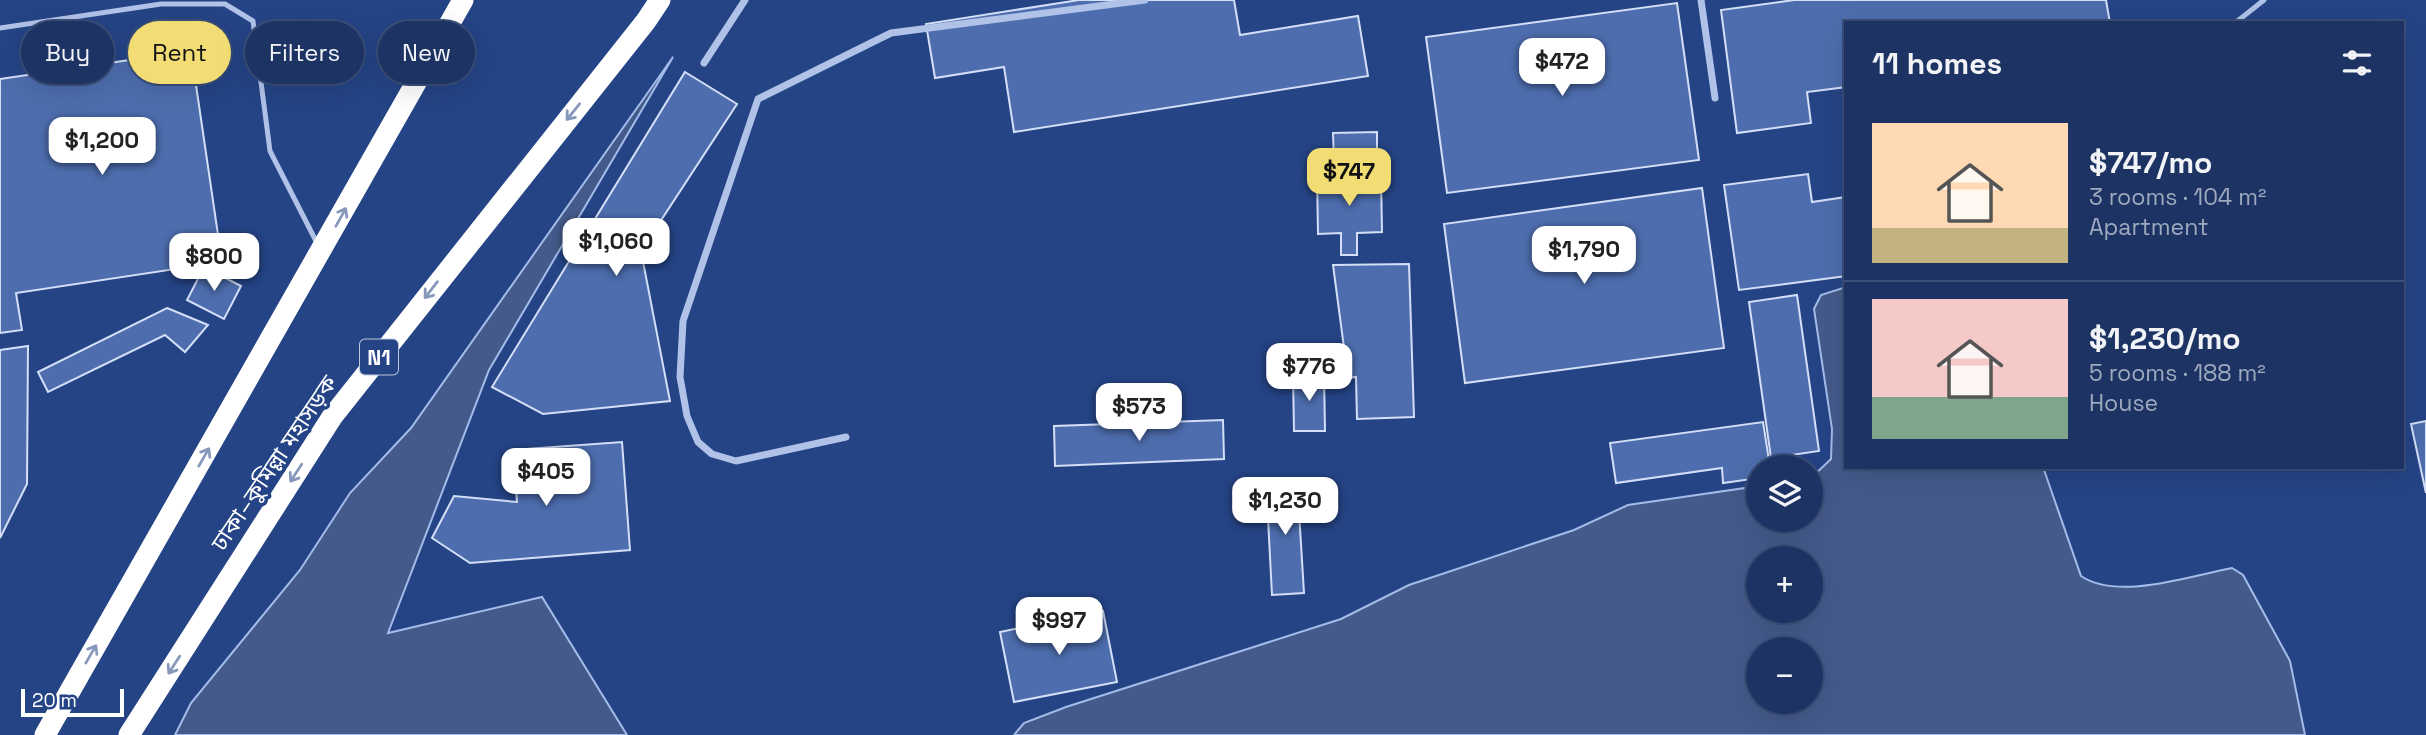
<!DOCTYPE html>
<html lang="en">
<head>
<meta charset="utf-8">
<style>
	:root { --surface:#1c3364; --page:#293f6d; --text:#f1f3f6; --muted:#a0aabf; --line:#3a4e78; --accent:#f2dd74 }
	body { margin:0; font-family:"Space Grotesk","Noto Sans Bengali",sans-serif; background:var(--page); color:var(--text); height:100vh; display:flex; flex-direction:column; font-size:26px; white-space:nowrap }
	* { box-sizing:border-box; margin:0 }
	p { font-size:23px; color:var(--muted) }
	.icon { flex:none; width:38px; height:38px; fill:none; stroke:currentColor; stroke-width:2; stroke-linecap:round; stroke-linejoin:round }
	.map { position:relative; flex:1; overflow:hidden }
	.side { position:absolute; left:1844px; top:21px; width:560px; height:448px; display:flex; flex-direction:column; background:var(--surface); border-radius:0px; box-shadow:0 7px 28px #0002,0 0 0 2px var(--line) }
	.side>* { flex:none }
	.hud { position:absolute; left:21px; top:21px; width:665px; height:63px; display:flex; gap:14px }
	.buttons { position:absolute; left:1746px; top:455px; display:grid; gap:14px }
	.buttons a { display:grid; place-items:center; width:77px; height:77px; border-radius:50%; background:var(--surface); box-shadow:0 7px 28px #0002,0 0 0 2px var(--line); font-size:35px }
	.scale { position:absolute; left:21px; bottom:18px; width:103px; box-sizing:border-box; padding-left:7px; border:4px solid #fff; border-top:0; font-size:19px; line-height:24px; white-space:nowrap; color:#fff; -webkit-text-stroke:5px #254486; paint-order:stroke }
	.price { position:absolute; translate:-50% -60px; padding:0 16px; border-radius:14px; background:#fff; color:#222; font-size:23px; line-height:46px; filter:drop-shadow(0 2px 4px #0008) }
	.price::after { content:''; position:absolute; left:50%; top:42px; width:21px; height:16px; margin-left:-10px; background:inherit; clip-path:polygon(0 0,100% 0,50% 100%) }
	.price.active { background:var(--accent); color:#111 }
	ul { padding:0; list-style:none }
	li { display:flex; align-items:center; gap:21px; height:175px; padding:0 28px }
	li+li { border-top:2px solid var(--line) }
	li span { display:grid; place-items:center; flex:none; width:196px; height:140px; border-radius:0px; color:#555 }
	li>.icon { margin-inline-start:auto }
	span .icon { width:84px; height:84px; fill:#fffc; stroke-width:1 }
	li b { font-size:30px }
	h2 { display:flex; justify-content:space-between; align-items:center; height:84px; padding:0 28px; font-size:30px }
	.chip { padding:0 24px; border-radius:32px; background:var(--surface); box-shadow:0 7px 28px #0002,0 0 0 2px var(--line); font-size:24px; line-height:63px }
	.chip.active { background:var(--accent); color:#111 }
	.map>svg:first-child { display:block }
</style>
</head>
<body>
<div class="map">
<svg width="2426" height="735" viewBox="0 0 2426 735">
	<rect width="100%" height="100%" fill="#254486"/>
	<path fill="#445a8a" stroke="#a4bce9" stroke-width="2" fill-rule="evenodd" d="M 673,57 L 489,370 L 388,633 L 542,597 L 627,735 L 175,735 L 191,703 L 300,570 L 350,493 L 411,428 Z
		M 1846,287 L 1846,467 L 2043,467 L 2081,576 C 2118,601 2190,576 2232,568 L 2243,575 L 2290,661 L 2305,735 L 1014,735 L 1024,723 L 1066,707 L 1341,619 L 1409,585 L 1574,530 L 1628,505 L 1759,486 L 1759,520 L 1811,520 L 1811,478 L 1831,459 L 1832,429 L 1814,309 L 1821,295 ZM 1759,558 L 1811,558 L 1811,611 L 1759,611 ZM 1759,649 L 1811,649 L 1811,702 L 1759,702 Z"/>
	<path fill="#4d6dae" stroke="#d3dff7" stroke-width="2" d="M 1079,0 L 1234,0 L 1240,35 L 1358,16 L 1368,76 L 1014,132 L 1004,67 L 935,78 L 926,24 Z
		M 1794,0 L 2106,0 L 2110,23 L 1846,23 L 1846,87 L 1807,92 L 1811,123 L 1737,133 L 1721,10 Z
		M 1677,3 L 1699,160 L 1447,193 L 1426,37 Z
		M 191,51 L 222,262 L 16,293 L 22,330 L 0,333 L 0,79 Z
		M 685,72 L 737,104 L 641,251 L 670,401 L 543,414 L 492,387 Z
		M 1377,132 L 1377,161 L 1334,162 L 1333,133 Z
		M 1808,174 L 1812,202 L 1846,197 L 1846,276 L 1739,290 L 1724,185 Z
		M 1381,175 L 1382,232 L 1357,233 L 1357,255 L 1341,255 L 1341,233 L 1318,234 L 1317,176 Z
		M 1702,188 L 1724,348 L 1465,383 L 1444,224 Z
		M 1409,264 L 1414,417 L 1357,419 L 1356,377 L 1348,378 L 1333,265 Z
		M 204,267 L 241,286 L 224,319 L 187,300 Z
		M 1797,295 L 1819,451 L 1771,458 L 1749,302 Z
		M 167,308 L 208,325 L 185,352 L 165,335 L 48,392 L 38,372 Z
		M 28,346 L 27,484 L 0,538 L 0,350 Z
		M 1293,375 L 1324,375 L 1325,431 L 1294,431 Z
		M 1223,420 L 1224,459 L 1055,466 L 1054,426 Z
		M 2426,421 L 2426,493 L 2411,424 Z
		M 1763,422 L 1770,467 L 1759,467 L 1759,478 L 1723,483 L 1722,468 L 1616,483 L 1610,443 Z
		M 622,442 L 630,550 L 470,563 L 432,538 L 454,496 L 517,502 L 513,450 Z
		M 1297,479 L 1304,593 L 1272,595 L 1266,480 Z
		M 1103,611 L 1117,682 L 1014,702 L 1000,632 Z"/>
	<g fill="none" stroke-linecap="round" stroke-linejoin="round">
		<path stroke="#b0c2e8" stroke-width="5" d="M 2235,23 L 2264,0
			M 0,28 L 161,4 L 225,4 L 253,21 L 270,151 L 318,245"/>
		<path stroke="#b0c2e8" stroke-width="7" d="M 1701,0 L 1715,98
			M 704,63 L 745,0
			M 846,437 L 736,461 L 712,454 L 698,442 L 687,416 L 680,377 L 683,321 L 758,99 L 891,33 L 1145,0"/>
		<path stroke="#fff" stroke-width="21" d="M 45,735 L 463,0
			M 129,735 L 332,417 L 646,21 L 660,0"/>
	</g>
	<defs><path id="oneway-shaft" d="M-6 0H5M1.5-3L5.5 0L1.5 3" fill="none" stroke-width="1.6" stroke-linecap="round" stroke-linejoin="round" transform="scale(1.75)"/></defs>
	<g stroke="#8798bc">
		<use href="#oneway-shaft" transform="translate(573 112) rotate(129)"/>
		<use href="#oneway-shaft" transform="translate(341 217) rotate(-61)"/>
		<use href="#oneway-shaft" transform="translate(431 290) rotate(128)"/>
		<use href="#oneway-shaft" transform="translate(204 457) rotate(-60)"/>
		<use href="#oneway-shaft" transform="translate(296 473) rotate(123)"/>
		<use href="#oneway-shaft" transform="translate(91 654) rotate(-60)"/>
		<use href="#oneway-shaft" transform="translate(174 665) rotate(123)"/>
	</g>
	<g text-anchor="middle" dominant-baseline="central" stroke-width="7" stroke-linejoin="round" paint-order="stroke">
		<rect fill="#254486" stroke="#bec7db" stroke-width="2" x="360" y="339.5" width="38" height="35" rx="5"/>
		<g font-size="21" font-weight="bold" fill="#fff">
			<text x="379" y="357">N1</text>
		</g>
		<g font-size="23" fill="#fff" stroke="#254486">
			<text transform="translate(274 463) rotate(-56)">ঢাকা–কুমিল্লা মহাসড়ক</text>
		</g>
	</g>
</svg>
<div class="buttons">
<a><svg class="icon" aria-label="layers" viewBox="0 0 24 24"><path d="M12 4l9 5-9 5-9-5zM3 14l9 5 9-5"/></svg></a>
<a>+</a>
<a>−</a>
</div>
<div class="scale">20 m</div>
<b class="price" style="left:1562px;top:98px">$472</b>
<b class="price" style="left:102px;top:177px">$1,200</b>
<b class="price active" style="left:1349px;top:208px">$747</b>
<b class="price" style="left:616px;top:278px">$1,060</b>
<b class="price" style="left:1584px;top:286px">$1,790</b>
<b class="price" style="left:214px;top:293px">$800</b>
<b class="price" style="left:1309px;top:403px">$776</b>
<b class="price" style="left:1139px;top:443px">$573</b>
<b class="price" style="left:546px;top:508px">$405</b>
<b class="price" style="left:1285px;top:537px">$1,230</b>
<b class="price" style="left:1059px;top:657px">$997</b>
<div class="hud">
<a class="chip">Buy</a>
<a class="chip active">Rent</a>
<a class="chip">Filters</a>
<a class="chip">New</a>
</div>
<section class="side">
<h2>11 homes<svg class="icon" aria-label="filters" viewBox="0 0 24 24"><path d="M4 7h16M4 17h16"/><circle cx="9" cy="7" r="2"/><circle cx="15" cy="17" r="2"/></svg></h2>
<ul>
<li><span style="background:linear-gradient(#ffd9b3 75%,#c2b280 0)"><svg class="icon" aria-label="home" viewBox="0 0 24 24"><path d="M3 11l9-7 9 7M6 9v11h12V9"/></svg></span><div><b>$747/mo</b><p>3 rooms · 104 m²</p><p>Apartment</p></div></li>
<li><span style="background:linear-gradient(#f6c9c9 70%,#7fa58c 0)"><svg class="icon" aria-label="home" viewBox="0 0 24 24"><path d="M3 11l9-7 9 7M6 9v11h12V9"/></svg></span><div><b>$1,230/mo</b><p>5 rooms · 188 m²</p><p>House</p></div></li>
</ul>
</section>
</div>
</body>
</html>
